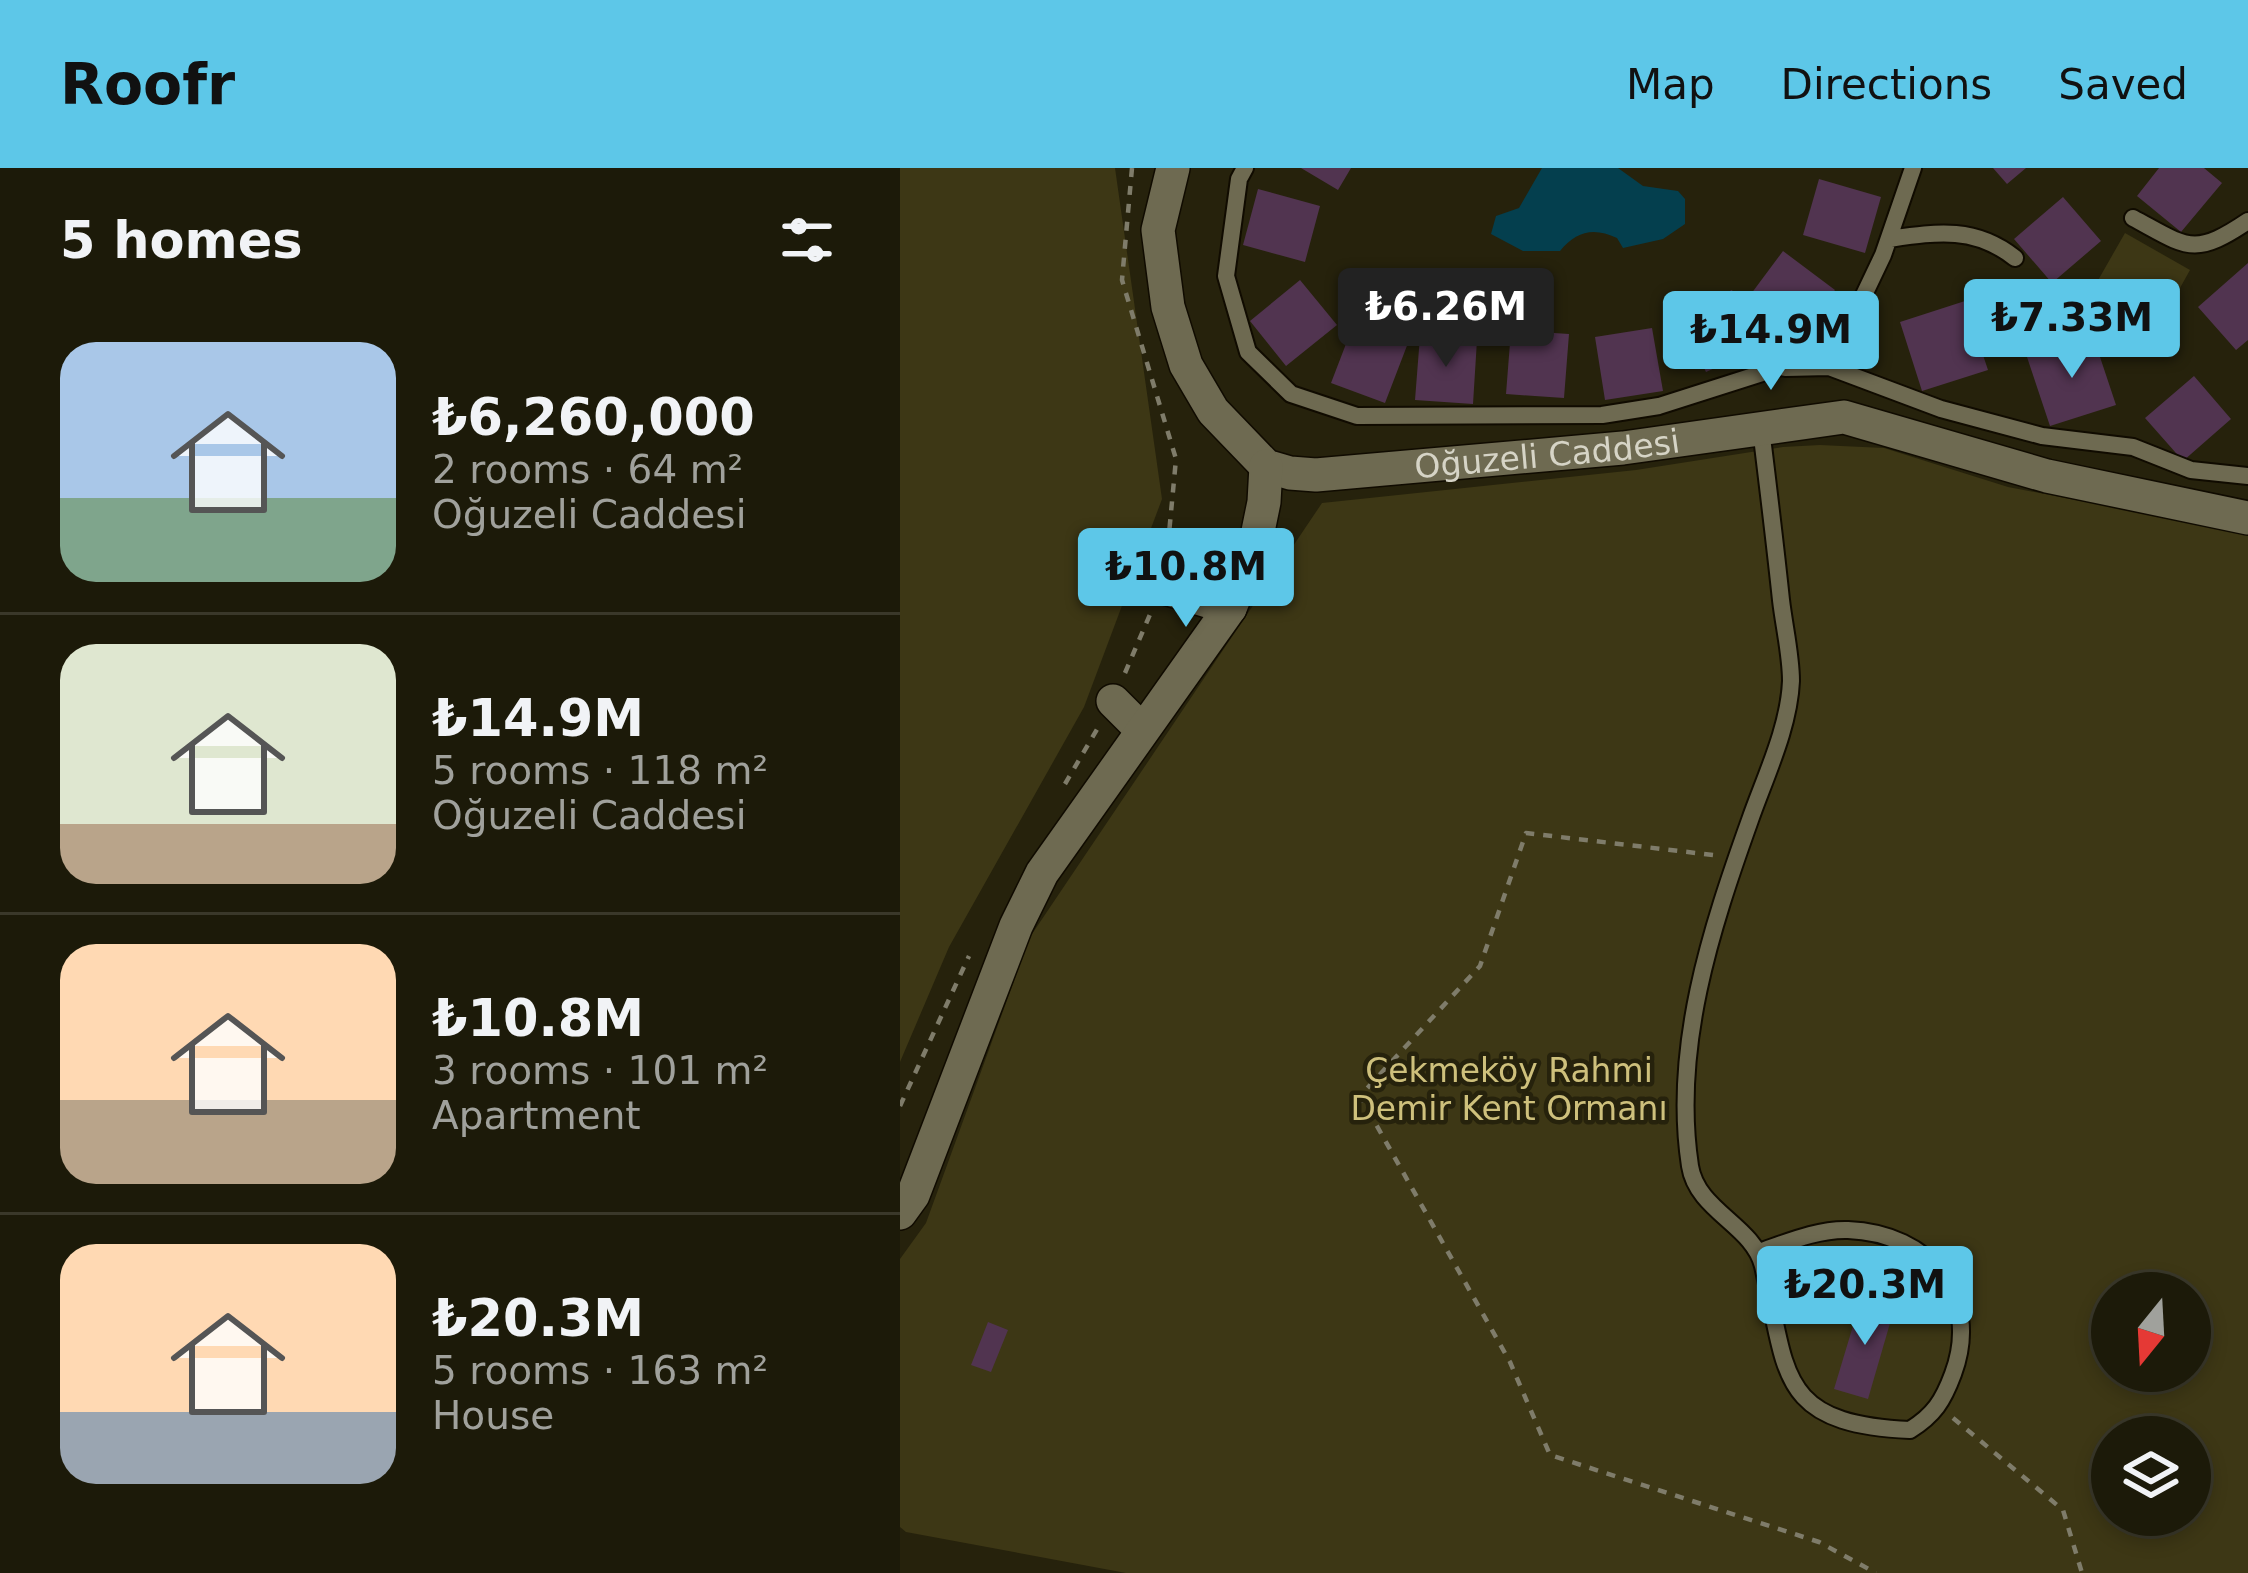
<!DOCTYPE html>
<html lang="en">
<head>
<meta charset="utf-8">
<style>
	:root { --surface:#1c1a09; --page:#252312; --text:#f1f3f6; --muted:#a0a19c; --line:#3a382a; --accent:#5dc7e8 }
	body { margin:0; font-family:"DejaVu Sans",sans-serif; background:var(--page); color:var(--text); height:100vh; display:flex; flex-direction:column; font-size:45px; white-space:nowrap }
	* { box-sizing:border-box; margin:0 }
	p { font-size:39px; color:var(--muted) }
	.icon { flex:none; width:66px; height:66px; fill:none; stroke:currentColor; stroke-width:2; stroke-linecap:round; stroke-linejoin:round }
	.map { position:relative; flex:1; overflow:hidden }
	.sheet { display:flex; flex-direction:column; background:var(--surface); width:900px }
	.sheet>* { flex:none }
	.needle { width:78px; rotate:198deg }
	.controls { position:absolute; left:1191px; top:1104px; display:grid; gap:24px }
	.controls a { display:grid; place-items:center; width:120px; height:120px; border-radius:50%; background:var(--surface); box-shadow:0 6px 18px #0003,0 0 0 3px var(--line); font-size:60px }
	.price { position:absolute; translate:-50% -102px; padding:0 27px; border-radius:12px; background:var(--accent); color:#111; font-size:39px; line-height:78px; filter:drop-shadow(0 3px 6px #0008) }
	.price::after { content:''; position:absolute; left:50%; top:72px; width:36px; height:27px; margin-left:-18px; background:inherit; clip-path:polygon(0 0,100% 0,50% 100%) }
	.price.active { background:#222; color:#fff }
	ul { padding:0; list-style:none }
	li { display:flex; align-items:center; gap:36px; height:300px; padding:0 60px }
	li+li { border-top:3px solid var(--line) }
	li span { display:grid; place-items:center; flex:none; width:336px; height:240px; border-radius:36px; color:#555 }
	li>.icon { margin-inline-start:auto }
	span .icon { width:144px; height:144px; fill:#fffc; stroke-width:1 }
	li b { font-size:51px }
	h2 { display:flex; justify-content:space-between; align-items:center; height:144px; padding:0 60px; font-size:51px }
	header { display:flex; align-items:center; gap:72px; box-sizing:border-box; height:168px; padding:0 60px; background:var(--accent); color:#111 }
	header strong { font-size:57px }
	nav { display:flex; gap:66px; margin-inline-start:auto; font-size:42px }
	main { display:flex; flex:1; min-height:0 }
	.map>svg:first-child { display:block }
</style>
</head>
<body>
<header>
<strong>Roofr</strong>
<nav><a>Map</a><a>Directions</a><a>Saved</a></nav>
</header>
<main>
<section class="sheet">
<h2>5 homes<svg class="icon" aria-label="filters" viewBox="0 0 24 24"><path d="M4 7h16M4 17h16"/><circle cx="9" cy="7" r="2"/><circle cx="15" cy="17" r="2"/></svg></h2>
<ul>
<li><span style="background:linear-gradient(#a9c7e8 65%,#7fa58c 0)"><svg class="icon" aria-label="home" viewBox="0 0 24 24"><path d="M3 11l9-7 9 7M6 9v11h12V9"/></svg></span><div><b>₺6,260,000</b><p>2 rooms · 64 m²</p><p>Oğuzeli Caddesi</p></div></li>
<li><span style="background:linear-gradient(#dfe7d0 75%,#b9a48a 0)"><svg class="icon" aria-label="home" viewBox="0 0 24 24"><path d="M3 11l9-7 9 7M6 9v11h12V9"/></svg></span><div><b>₺14.9M</b><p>5 rooms · 118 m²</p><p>Oğuzeli Caddesi</p></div></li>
<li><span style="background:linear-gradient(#ffd9b3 65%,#b9a48a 0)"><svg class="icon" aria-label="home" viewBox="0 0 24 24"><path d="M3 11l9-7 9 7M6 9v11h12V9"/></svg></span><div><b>₺10.8M</b><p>3 rooms · 101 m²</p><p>Apartment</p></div></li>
<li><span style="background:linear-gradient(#ffd9b3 70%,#9aa5b1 0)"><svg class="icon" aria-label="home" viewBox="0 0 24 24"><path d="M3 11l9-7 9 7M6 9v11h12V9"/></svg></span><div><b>₺20.3M</b><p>5 rooms · 163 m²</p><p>House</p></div></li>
</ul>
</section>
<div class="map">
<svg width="1348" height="1405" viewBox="0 0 1348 1405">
	<rect width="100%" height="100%" fill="#26220c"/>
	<path fill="#3d3715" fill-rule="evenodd" d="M 0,0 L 215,0 L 262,331 L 184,539 L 49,779 L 0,894 Z
		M 1225,65 L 1290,102 L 1255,165 L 1189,128 Z
		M 920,277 L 984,280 L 1108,319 L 1348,365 L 1348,1405 L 226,1405 L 6,1364 L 0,1359 L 0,1091 L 26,1055 L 130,769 L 422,335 L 736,302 L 883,279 ZM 1212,1125 L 1290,1125 L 1290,1203 L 1212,1203 ZM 1212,1269 L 1290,1269 L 1290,1347 L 1212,1347 Z"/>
	<path fill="#043f4e" d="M 642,0 L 718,0 L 743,18 L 778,23 L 785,31 L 785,56 L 763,71 L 723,80 L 717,70 C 694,59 676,63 660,83 L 623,83 L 591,66 L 596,48 L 619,40 Z"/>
	<path fill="#513450" d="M 401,0 L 451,0 L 438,22 Z
		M 1093,0 L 1126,0 L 1107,16 Z
		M 1259,0 L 1304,0 L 1322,15 L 1281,64 L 1237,28 Z
		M 919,11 L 981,29 L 965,85 L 903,67 Z
		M 358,21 L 420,38 L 405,94 L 343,77 Z
		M 1163,29 L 1201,73 L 1152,115 L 1114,71 Z
		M 883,83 L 935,122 L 900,168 L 848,130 Z
		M 1348,95 L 1348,172 L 1336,182 L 1298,139 Z
		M 400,112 L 437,157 L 386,198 L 350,153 Z
		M 832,122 L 859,180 L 806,204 L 779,146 Z
		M 1065,133 L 1088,202 L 1022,223 L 1000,154 Z
		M 454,155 L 508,175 L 485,235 L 431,215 Z
		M 752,160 L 763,223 L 705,232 L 695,169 Z
		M 611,162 L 669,166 L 664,230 L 606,226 Z
		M 520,168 L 577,172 L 573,236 L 515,232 Z
		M 1193,168 L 1216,237 L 1150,258 L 1127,189 Z
		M 1294,208 L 1331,251 L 1283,293 L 1245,250 Z
		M 962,1128 L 995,1138 L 968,1231 L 934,1221 Z
		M 88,1154 L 108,1162 L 91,1204 L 71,1197 Z"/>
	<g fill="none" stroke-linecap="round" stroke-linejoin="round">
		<defs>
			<path id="service" d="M 345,0 L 339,11 L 326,108 L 348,184 L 391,226 L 457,248 L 702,247 L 759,238 L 878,200 L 943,171 L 983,87 L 1013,0
				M 1233,50 C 1287,79 1293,90 1348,53
				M 989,71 C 1037,64 1075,58 1115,90
				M 885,200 L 929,199 L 1041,241 L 1142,268 L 1233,279 L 1291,302 L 1348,308
				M 859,1084 C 888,1074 918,1061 948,1062 C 1029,1065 1082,1128 1053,1206 C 1043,1233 1034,1247 1010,1262 C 876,1256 888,1205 863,1098 C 853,1057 797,1043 790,998 C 772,880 811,761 850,652 C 865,609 889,560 891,513 C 891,487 884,458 881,432 C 875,375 868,318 861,261"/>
			<g id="minor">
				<path id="s1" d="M 273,0 L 258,62 L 268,139 L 286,197 L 313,243 L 366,298 L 390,305 L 416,307 L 723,280 L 944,249 L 1147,308 L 1348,350"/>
				<path d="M 262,419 L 330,440"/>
				<path d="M 213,533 L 242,562"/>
				<path d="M 0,1045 L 13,1027 L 116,758 L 142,705 L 330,440 L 355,378 L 364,334 L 366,298"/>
			</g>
		</defs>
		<use href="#service" stroke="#100b00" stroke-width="20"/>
		<use href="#minor" stroke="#100b00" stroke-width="36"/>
		<path stroke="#7f7c6a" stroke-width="4.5" stroke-dasharray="9 9" stroke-linecap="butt" d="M 232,0 L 222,112 L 276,291 L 267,387
			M 225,505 L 251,444
			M 165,616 L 199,558
			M 813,687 L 626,665 L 580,798 L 460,928 L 610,1194 L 650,1287 L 919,1374 L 976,1405
			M 0,938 L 69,788
			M 1053,1250 L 1163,1342 L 1182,1405"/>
		<use href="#service" stroke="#6e6a51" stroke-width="16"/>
		<use href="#minor" stroke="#6e6a51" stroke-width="33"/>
	</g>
	<g text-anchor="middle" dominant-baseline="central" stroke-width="9" stroke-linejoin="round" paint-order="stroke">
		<g font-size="33" fill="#d6d4c6" stroke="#26220c">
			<text stroke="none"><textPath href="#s1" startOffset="615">Oğuzeli Caddesi</textPath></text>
		</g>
		<g font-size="33" fill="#cec07c" stroke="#26220c">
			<text x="609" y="902">Çekmeköy Rahmi<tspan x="609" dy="38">Demir Kent Ormanı</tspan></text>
		</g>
	</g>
</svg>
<div class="controls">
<a><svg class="needle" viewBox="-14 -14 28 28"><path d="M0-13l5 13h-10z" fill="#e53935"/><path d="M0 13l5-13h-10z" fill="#a0a19c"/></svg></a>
<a><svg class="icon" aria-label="layers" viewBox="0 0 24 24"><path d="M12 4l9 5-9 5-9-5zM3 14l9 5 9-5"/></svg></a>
</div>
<b class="price active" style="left:546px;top:202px">₺6.26M</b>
<b class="price" style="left:1172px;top:213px">₺7.33M</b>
<b class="price" style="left:871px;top:225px">₺14.9M</b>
<b class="price" style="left:286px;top:462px">₺10.8M</b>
<b class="price" style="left:965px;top:1180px">₺20.3M</b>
</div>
</main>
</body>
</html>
